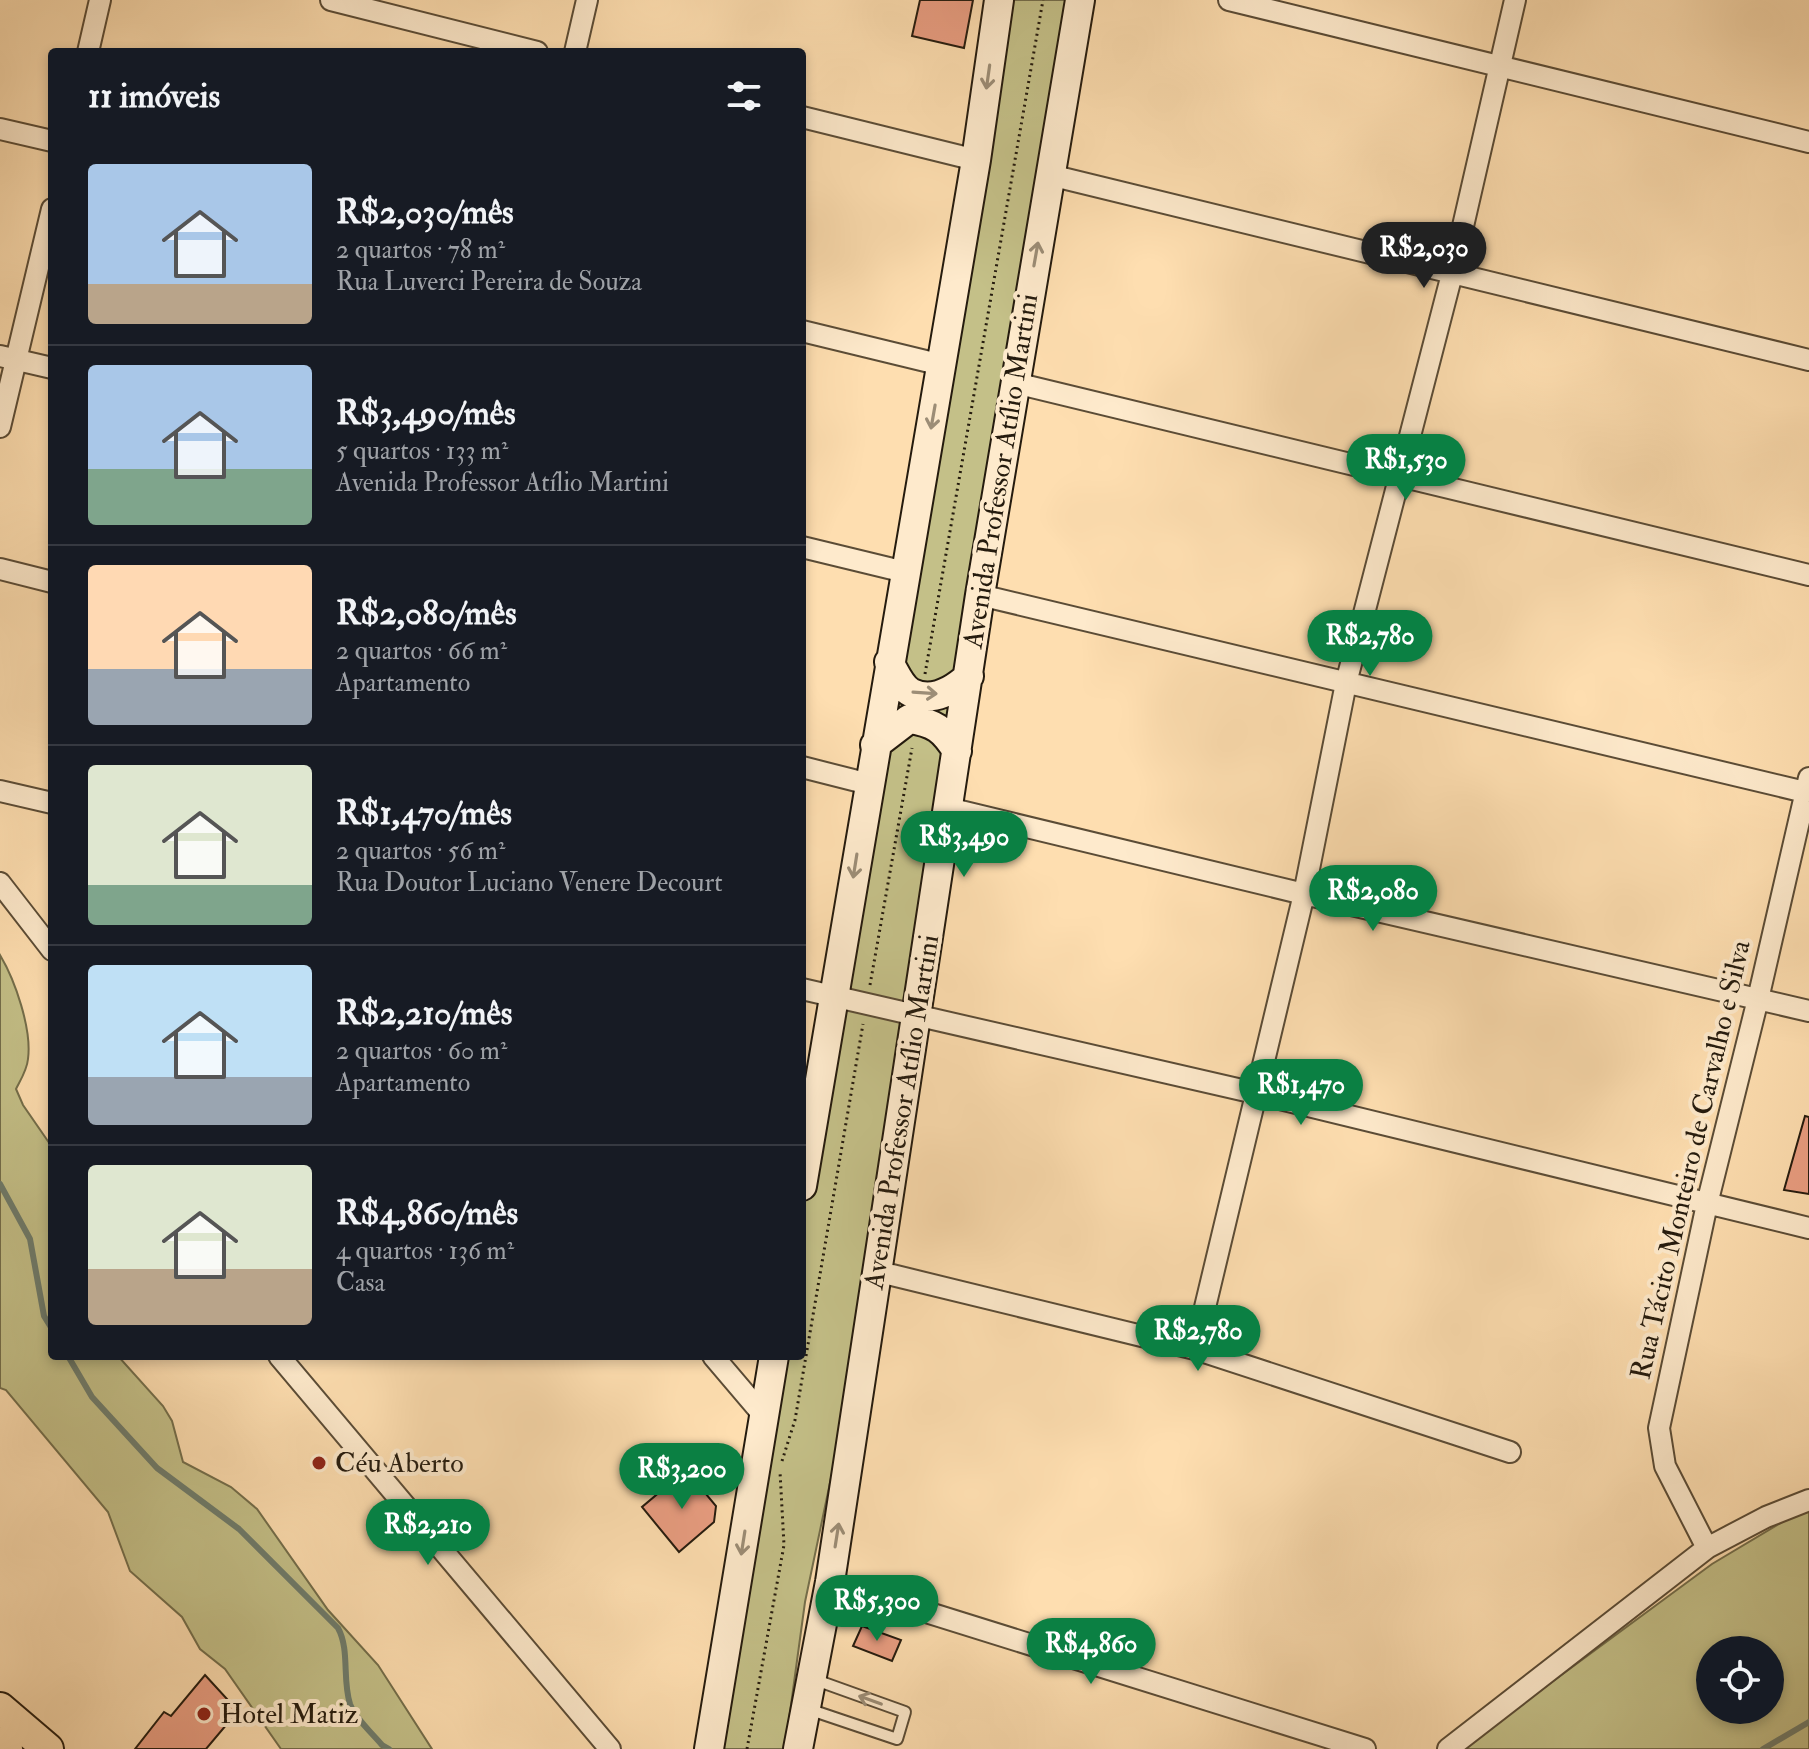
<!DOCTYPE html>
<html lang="pt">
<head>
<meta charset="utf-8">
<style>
	:root { --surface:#171b24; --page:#20242c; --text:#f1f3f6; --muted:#9ea1a6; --line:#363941; --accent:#0b8043 }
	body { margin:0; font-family:"IM FELL Double Pica",serif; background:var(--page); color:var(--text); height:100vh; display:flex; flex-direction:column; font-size:30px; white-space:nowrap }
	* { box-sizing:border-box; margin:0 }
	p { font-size:26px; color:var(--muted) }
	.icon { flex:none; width:44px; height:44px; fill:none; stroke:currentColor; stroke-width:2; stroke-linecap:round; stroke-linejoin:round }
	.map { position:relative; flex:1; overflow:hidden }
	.sheet { position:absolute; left:48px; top:48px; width:758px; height:1312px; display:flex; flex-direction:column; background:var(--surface); border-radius:8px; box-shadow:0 4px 12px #0003 }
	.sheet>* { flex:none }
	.controls { position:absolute; left:1696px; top:1636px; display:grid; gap:16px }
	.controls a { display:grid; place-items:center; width:88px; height:88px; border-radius:50%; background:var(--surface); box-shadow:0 4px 12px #0003; font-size:40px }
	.price { position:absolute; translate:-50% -68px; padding:0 18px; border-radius:28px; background:var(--accent); color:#fff; font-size:26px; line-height:52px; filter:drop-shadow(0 2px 4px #0008) }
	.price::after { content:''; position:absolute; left:50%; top:48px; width:24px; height:18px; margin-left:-12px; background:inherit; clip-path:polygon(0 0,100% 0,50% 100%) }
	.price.on { background:#222; color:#fff }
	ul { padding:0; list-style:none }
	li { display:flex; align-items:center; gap:24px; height:200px; padding:0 40px }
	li+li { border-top:2px solid var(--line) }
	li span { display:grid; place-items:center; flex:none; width:224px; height:160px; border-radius:8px; color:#555 }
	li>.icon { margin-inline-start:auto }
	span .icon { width:96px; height:96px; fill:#fffc; stroke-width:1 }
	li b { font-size:34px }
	h2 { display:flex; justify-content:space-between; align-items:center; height:96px; padding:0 40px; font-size:34px }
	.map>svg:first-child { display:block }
</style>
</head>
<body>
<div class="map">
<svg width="1809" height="1749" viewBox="0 0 1809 1749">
	<rect width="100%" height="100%" fill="#fedeb0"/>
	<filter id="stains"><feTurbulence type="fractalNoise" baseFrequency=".0025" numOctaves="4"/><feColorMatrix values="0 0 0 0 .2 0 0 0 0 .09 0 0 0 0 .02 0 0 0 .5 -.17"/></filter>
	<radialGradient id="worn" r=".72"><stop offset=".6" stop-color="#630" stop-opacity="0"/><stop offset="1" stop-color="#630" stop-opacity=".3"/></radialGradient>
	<path fill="#c4c088" stroke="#746e4b" stroke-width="2" fill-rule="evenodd" d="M 1002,0 L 1073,0 L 840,1435 L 805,1602 L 785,1749 L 712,1749 L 776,1356 L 802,1356 L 802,1203 Z
		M 0,955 C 15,980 32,1029 28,1059 C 27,1070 21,1079 16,1089 L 23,1105 L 52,1147 L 52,1356 L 118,1356 L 163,1406 L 172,1421 L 183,1462 L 231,1487 L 257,1509 L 328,1610 L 378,1665 L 432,1749 L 281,1749 L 225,1669 L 200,1649 L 182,1617 L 130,1571 L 108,1512 L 6,1390 L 0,1388 Z
		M 1809,1506 L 1809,1749 L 1461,1749 L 1712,1564 ZM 1710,1650 L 1770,1650 L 1770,1710 L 1710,1710 Z"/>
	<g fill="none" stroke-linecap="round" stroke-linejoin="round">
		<path stroke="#6f7c6c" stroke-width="6" d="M 0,1184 L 30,1239 L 44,1316 L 52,1329
			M 68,1356 L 92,1397 L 157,1468 L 239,1529 L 338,1628 C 350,1650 342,1679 350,1704 C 355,1718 372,1733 382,1745 L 389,1749
			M 1763,1749 L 1809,1722"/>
	</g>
	<path fill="#ea9e82" stroke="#251b0e" stroke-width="2" d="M 920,0 L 973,0 L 964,48 L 912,36 Z
		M 1805,1116 L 1809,1117 L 1809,1194 L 1784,1190 Z
		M 686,1470 L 716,1506 L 714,1522 L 679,1552 L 642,1507 Z
		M 862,1626 L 901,1640 L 892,1661 L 853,1646 Z
		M 205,1675 L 238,1711 L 206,1749 L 135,1749 L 164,1712 L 171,1716 Z"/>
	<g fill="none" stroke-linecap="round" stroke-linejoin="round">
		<defs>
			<path id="service" d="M 808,1709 L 897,1739 L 905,1712 L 813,1679"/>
			<path id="minor" d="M 331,0 L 537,52
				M 1229,0 L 1809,142
				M 88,52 L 100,0
				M 575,52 L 587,0
				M 802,117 L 976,160
				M 0,129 L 52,141
				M 1050,175 L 1809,360
				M 802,331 L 942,365
				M 0,356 L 52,368
				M 1015,383 L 1809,575
				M 0,427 L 52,209
				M 802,547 L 905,572
				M 0,569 L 52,582
				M 980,595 L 1805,792
				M 802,767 L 869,784
				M 0,791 L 52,803
				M 948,808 L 1304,894 L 1809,1011
				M 0,883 L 52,950
				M 802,989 L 1255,1093 L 1809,1228
				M 892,1275 L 1195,1349 L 1510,1452
				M 1195,1349 L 1304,894 L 1346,683 L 1452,274 L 1515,0
				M 279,1356 L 610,1749
				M 713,1356 L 764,1416
				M 1707,1548 L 1665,1466 L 1659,1428 L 1707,1204 L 1758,999 L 1809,778
				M 830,1582 L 1365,1749
				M 1448,1749 L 1707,1548 L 1766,1517 L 1809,1500"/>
			<path id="secondary" d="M 889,662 C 895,672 901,688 912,693 C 933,703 955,689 969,676
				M 875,745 L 909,719 C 935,723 943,729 957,751
				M 802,1186 L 976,160 L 999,0
				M 709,1749 L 774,1356
				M 798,1749 L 830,1582 L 980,595 L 1080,0"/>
			<path id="primary" d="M 0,1708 L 48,1749
				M 0,1743 L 7,1749"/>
		</defs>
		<use href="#service" stroke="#5b4c36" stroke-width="14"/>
		<use href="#minor" stroke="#5b4c36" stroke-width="24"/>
		<use href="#secondary" stroke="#251b0e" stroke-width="32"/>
		<use href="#primary" stroke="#251b0e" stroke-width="34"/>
		<path stroke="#251b0e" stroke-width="3" stroke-dasharray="2 4" stroke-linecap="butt" d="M 925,674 L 1043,0
			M 870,985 L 912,748
			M 782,1461 L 795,1420 L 863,1024
			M 747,1749 L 784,1545 L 780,1472"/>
		<use href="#service" stroke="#feeacc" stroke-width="10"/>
		<use href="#minor" stroke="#feeacc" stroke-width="20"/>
		<use href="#secondary" stroke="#feeacc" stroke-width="28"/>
		<use href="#primary" stroke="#fedeb0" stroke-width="30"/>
	</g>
	<defs><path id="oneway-shaft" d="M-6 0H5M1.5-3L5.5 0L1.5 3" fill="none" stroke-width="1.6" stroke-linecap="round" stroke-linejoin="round" transform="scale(2)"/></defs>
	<g stroke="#9c8d76">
		<use href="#oneway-shaft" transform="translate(988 77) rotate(98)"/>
		<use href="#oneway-shaft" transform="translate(1036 254) rotate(-80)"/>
		<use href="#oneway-shaft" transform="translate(933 417) rotate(100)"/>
		<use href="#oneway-shaft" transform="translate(925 693) rotate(4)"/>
		<use href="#oneway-shaft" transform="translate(855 866) rotate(99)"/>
		<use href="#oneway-shaft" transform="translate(837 1535) rotate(-81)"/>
		<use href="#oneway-shaft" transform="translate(743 1543) rotate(99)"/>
		<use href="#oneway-shaft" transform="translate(870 1700) rotate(-160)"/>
	</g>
	<g fill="#8f2418" stroke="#feeacc" stroke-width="3">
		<circle cx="319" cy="1463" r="8"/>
		<circle cx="204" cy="1714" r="8"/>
	</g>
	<g text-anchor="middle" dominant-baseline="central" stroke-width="8" stroke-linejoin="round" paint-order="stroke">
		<g font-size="28" fill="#251b0e" stroke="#feeacc">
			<text transform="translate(1001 471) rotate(-81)">Avenida Professor Atílio Martini</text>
			<text transform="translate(902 1112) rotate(-81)">Avenida Professor Atílio Martini</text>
			<text transform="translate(1691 1160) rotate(-77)">Rua Tácito Monteiro de Carvalho e Silva</text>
		</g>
		<g font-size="28" fill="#251b0e" stroke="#feeacc" text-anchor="start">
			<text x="335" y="1463">Céu Aberto</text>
			<text x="220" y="1714">Hotel Matiz</text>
		</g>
	</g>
	<rect width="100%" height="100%" filter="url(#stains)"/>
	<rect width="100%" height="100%" fill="url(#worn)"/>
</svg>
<div class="controls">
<a><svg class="icon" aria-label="locate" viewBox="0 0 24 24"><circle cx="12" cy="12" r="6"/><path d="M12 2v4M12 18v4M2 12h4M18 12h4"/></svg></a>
</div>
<b class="price on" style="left:1424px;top:290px">R$2,030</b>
<b class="price" style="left:1406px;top:502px">R$1,530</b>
<b class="price" style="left:1370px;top:678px">R$2,780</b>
<b class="price" style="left:964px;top:879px">R$3,490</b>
<b class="price" style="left:1373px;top:933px">R$2,080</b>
<b class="price" style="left:1301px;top:1127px">R$1,470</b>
<b class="price" style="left:1198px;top:1373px">R$2,780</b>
<b class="price" style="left:682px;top:1511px">R$3,200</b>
<b class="price" style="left:428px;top:1567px">R$2,210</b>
<b class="price" style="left:877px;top:1643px">R$5,300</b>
<b class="price" style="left:1091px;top:1686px">R$4,860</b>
<section class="sheet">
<h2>11 imóveis<svg class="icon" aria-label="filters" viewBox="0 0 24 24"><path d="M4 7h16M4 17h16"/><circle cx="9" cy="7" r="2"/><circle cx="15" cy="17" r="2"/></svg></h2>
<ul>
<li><span style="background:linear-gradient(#a9c7e8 75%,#b9a48a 0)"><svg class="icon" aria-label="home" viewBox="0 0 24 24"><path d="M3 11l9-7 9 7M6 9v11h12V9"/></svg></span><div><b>R$2,030/mês</b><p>2 quartos · 78 m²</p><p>Rua Luverci Pereira de Souza</p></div></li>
<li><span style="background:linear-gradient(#a9c7e8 65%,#7fa58c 0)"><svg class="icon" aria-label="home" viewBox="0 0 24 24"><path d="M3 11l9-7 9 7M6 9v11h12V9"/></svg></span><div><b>R$3,490/mês</b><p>5 quartos · 133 m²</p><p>Avenida Professor Atílio Martini</p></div></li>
<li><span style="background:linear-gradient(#ffd9b3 65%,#9aa5b1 0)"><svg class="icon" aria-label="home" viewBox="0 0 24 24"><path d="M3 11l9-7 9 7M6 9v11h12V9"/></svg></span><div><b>R$2,080/mês</b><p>2 quartos · 66 m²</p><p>Apartamento</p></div></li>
<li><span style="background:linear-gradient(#dfe7d0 75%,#7fa58c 0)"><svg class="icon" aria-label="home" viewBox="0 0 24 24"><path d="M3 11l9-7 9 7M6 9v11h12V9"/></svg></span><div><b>R$1,470/mês</b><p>2 quartos · 56 m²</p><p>Rua Doutor Luciano Venere Decourt</p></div></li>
<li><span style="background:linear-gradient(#bfe0f5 70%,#9aa5b1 0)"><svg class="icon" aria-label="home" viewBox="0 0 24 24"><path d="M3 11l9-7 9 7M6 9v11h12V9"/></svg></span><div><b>R$2,210/mês</b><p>2 quartos · 60 m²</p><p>Apartamento</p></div></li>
<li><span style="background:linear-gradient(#dfe7d0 65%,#b9a48a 0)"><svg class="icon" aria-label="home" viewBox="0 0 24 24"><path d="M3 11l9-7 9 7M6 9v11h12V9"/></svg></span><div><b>R$4,860/mês</b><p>4 quartos · 136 m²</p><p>Casa</p></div></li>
</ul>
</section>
</div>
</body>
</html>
